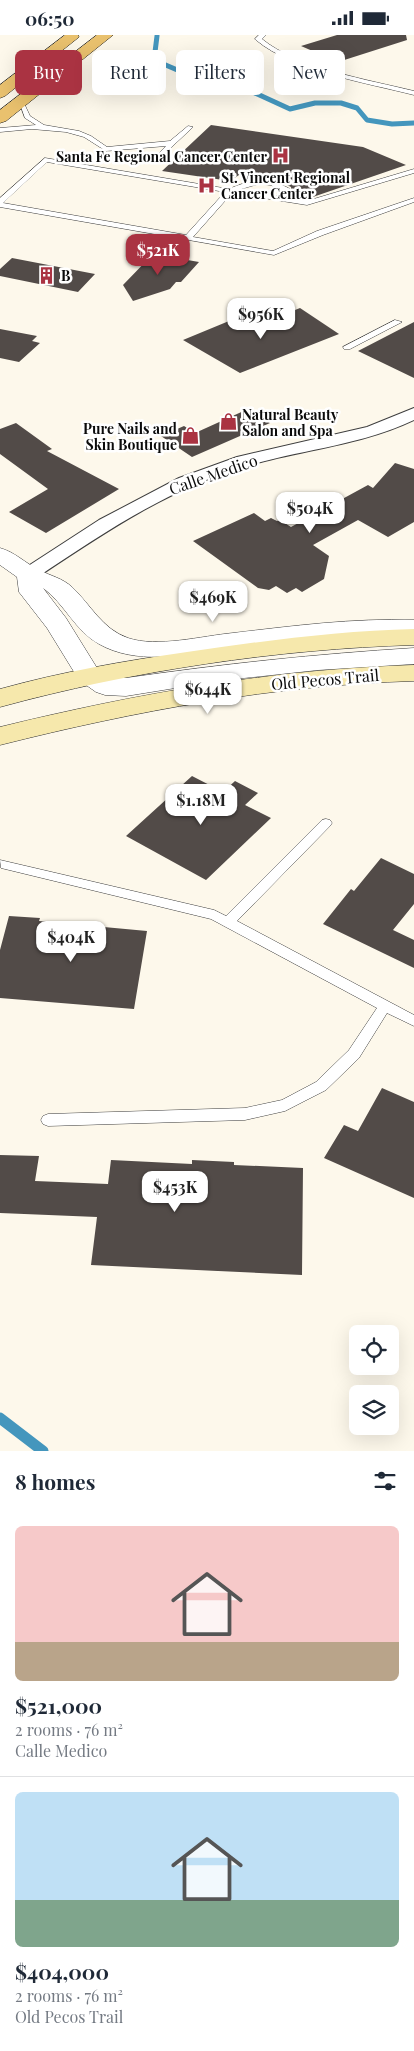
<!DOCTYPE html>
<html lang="en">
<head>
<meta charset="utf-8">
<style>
	:root { --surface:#fff; --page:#f2f2f3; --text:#1f2937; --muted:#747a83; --line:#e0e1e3; --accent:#aa3342 }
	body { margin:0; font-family:"Playfair Display",serif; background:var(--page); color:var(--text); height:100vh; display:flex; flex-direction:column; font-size:19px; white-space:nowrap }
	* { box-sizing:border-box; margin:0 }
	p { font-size:16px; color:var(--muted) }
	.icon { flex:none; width:28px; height:28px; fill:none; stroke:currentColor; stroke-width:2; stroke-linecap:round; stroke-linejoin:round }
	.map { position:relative; height:1416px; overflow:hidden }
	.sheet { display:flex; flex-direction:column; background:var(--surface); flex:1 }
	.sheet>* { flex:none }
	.banner { position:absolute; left:15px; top:15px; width:385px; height:45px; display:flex; gap:10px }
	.buttons { position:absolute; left:349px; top:1290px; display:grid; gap:10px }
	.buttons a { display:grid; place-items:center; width:50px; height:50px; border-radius:8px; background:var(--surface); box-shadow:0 5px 20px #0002; font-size:25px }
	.price { position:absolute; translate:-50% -42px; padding:0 11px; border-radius:10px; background:#fff; color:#222; font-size:16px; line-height:32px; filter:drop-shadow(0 1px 2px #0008) }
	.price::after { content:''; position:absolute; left:50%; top:30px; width:15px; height:11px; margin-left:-8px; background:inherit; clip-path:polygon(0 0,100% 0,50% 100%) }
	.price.active { background:var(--accent); color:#fff }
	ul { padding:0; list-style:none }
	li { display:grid; align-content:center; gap:10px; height:265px; padding:0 15px }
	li+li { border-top:1px solid var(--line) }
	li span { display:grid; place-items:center; height:155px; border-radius:8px; color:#555 }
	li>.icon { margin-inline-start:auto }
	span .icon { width:90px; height:90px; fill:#fffc; stroke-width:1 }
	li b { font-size:21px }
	h2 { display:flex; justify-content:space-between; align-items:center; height:60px; padding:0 15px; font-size:21px }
	.chip { padding:0 18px; border-radius:8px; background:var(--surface); box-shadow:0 5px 20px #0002; font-size:18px; line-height:45px }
	.chip.active { background:var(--accent); color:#fff }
	.status { display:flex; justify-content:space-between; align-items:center; height:35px; padding:0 25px; background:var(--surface); direction:ltr }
	.status svg { height:14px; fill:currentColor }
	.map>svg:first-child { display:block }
</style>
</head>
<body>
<div class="status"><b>06:50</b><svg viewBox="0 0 49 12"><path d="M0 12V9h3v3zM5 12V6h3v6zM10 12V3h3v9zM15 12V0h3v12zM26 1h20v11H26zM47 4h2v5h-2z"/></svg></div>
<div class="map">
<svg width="414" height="1416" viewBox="0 0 414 1416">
	<rect width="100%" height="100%" fill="#fdf8eb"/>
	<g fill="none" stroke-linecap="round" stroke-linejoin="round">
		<path stroke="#4496bd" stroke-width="5" d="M 157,1 L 154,25 L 182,37 L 233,39 L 244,53 L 290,74 L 315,68 L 341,68 L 357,73 L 367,85 L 392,89 L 414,88"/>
		<path stroke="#4496bd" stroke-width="11" d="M 0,1383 L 43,1416"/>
	</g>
	<path fill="#524b48" d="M 337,0 L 406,0 L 407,5 L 338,27 L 301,11 Z
		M 211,90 L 363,112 L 406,130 L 307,164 L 292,159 L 291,152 L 283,148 L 261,144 L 245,136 L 230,146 L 162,136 Z
		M 153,219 L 199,227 L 181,247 L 176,247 L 170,254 L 133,266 L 123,250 Z
		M 12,223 L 95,239 L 78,257 L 0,241 L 0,234 Z
		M 300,273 L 339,299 L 240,338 L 183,305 L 229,286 L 245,295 Z
		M 414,287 L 414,343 L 358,316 Z
		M 0,294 L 37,301 L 32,306 L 40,308 L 19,327 L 0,323 Z
		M 248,374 L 270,388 L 192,422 L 161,401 L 184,391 L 195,398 Z
		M 16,388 L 52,414 L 47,416 L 119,454 L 46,498 L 9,477 L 48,454 L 0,419 L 0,394 Z
		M 395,428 L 414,434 L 414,487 L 388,502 L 358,485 L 313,510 L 329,521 L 324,544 L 302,557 L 296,553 L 287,558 L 276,551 L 269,555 L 258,553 L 193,506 L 254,478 L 265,486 L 271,483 L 277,486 L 280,485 L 291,492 L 368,450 L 373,453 Z
		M 192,741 L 223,757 L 235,746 L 258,758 L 245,770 L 271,783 L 206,845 L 126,801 Z
		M 381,823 L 414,839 L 414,869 L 393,895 L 414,905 L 414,933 L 323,889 L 351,854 L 354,856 Z
		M 9,881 L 40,883 L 39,886 L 147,896 L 134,974 L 0,963 L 0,915 Z
		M 382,1053 L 414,1067 L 414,1163 L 324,1123 L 344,1090 L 358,1096 Z
		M 0,1120 L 39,1121 L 35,1146 L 108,1149 L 111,1125 L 192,1129 L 192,1125 L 234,1127 L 234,1130 L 303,1133 L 302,1240 L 91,1230 L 97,1182 L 0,1178 Z"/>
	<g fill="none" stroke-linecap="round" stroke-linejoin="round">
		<defs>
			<path id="service" d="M 259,0 L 266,0 L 262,4 C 297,33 369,45 414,56 L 414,60 C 367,48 293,36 256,5 L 255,4 Z
				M 19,66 L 23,66 L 30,81 L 44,90 L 79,96 L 91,101 L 107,112 L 170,106 L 188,91 L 193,92 L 161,122 L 156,121 L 166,111 L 106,116 L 84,102 L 66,97 L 32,94 L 0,97 L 0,93 L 36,90 L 25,83 Z
				M 45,123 L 229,154 C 251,144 269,142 290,154 L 290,163 L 307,166 L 414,134 L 414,138 L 307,170 L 232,158 L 193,202 L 273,216 L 317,196 L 414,163 L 414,167 L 323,200 L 274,220 L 0,172 L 0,163 ZM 47,127 L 225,157 L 186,200 L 3,168 ZM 259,149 L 271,150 L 283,157 L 283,162 L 238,155 Z
				M 395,285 L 402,287 L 350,314 L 344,314 L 343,312 Z
				M 326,784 L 330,785 L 332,788 L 330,791 L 237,886 L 414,980 L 414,991 L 387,978 L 359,1023 L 326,1055 L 285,1076 L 245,1085 L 48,1091 L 43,1089 L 41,1085 L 43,1081 L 48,1079 L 245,1073 L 282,1065 L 316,1047 L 349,1015 L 377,973 L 211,884 L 1,833 L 0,825 L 214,875 L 226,881 L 322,785 Z"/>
			<path id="minor" d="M 414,373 L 414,385 C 362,410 305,414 250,430 C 171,452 103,498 36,543 L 29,545 L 22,543 L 19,539 L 22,535 L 99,485 L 179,443 L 237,422 L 367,392 Z"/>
			<path id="tertiary" d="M 0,513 C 15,517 25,528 39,535 C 51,541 62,543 72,552 C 91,570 102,594 128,603 C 157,613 202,601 233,598 C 293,591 353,583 414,585 L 414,601 C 373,599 333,602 293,606 C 269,609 245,612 222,615 C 182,620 136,630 99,609 C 75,596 65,569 43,553 L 66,583 L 97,633 L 111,643 L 126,643 C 222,629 317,619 414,613 L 414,629 L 318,635 L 225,645 L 126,661 L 105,660 L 96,657 L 79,645 L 47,593 L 19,557 L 17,542 L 0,530 Z"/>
			<path id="secondary" d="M 414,594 L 414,610 C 277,614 132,636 0,672 L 0,654 C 61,637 124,626 187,617 C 262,606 337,596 414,594 Z
				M 414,630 L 414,646 C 275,650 135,676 0,710 L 0,692 C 135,659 275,634 414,630 Z"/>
			<path id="primary" d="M 65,0 L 78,0 L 79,2 L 5,61 L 0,63 L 0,50 Z
				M 97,0 L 113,0 L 6,86 L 0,88 L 0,75 Z"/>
		</defs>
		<use href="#service" stroke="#3e3e3e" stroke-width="1"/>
		<use href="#minor" stroke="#3e3e3e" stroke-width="2"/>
		<use href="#tertiary" stroke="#3e3e3e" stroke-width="1"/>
		<use href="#secondary" stroke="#2d2d2d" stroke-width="1"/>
		<use href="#primary" stroke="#1c1c1c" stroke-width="1"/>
		<use href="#service" fill="#fff" fill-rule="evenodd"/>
		<use href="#minor" fill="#fff" fill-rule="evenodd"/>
		<use href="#tertiary" fill="#fff" fill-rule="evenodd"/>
		<use href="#secondary" fill="#f6e8ac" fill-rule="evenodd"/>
		<use href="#primary" fill="#e9c16e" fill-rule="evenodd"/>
	</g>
	<defs>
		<symbol id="hospital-bare" viewBox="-9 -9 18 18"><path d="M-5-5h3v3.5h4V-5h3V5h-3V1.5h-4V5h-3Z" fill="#aa3342" stroke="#fff" stroke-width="2.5" paint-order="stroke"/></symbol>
		<symbol id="building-bare" viewBox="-9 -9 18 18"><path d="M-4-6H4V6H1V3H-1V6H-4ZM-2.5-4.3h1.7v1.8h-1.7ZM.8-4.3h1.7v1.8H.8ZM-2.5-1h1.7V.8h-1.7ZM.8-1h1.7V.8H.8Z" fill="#aa3342" stroke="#fff" stroke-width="2.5" paint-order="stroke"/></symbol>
		<symbol id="shop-bare" viewBox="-9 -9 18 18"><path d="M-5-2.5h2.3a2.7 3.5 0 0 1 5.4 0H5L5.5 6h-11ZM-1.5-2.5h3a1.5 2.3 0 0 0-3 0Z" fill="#aa3342" stroke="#fff" stroke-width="2.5" paint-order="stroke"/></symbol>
	</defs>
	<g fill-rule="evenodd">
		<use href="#hospital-bare" x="268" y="108" width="25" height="25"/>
		<use href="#hospital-bare" x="194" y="138" width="25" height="25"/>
		<use href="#building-bare" x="34" y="228" width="25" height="25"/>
		<use href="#shop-bare" x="216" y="374" width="25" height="25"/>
		<use href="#shop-bare" x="178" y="388" width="25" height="25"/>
	</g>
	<g text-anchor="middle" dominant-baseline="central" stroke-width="5" stroke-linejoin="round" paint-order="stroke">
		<g font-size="14" font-weight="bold" fill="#0b0b0b" stroke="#fff" text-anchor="start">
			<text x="267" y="121" text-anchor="end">Santa Fe Regional Cancer Center</text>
			<text x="221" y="142">St. Vincent Regional<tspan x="221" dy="16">Cancer Center</tspan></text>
			<text x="61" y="240">B</text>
			<text x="242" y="379">Natural Beauty<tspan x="242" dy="16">Salon and Spa</tspan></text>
			<text x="177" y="393" text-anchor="end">Pure Nails and<tspan x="177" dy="16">Skin Boutique</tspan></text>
		</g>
		<g font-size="16" fill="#0b0b0b" stroke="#fff">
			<text transform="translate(213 439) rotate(-19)">Calle Medico</text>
			<text transform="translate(325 644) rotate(-5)">Old Pecos Trail</text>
		</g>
	</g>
</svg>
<div class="buttons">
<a><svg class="icon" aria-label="locate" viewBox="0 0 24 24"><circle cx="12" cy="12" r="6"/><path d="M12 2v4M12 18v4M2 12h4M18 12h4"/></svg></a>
<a><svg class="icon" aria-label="layers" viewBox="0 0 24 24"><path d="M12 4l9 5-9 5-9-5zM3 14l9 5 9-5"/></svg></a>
</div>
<b class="price active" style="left:158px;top:241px">$521K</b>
<b class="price" style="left:261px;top:305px">$956K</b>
<b class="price" style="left:310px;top:499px">$504K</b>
<b class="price" style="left:213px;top:588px">$469K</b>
<b class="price" style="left:208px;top:680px">$644K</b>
<b class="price" style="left:201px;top:791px">$1.18M</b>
<b class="price" style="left:71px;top:928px">$404K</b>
<b class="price" style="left:175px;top:1178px">$453K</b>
<div class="banner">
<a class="chip active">Buy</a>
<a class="chip">Rent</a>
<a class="chip">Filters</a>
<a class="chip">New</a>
</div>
</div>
<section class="sheet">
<h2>8 homes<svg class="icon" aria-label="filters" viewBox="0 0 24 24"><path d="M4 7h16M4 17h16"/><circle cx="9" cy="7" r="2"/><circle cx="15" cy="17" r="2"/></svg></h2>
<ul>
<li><span style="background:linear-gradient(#f6c9c9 75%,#b9a48a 0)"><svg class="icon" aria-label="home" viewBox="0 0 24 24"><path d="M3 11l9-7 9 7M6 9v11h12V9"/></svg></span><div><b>$521,000</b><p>2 rooms · 76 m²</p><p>Calle Medico</p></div></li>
<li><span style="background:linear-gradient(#bfe0f5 70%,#7fa58c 0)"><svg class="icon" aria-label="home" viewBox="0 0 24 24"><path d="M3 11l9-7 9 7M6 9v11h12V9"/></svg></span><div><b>$404,000</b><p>2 rooms · 76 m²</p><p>Old Pecos Trail</p></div></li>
</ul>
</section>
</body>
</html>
